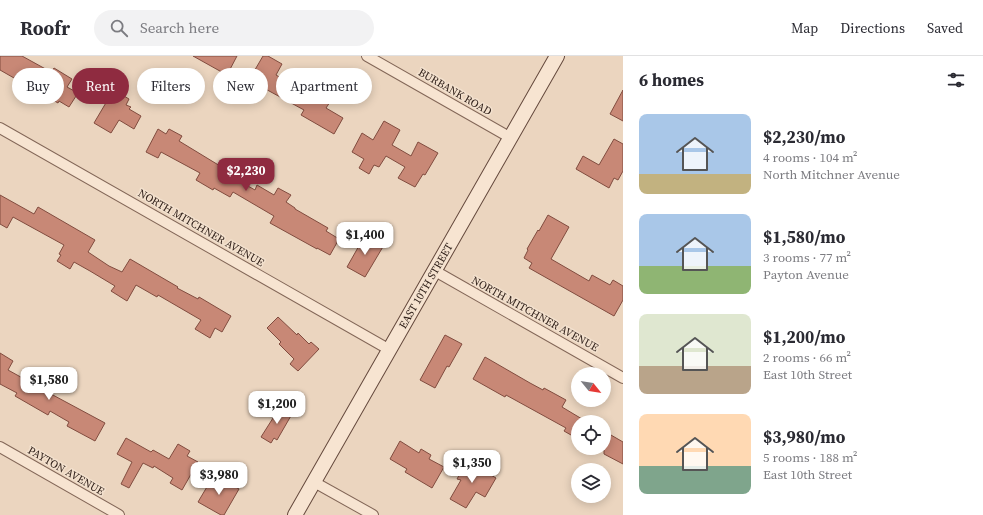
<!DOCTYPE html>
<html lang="en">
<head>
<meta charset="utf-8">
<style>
	:root { --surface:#fff; --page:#f2f2f3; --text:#2b2b33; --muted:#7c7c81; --line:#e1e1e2; --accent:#8f2b40 }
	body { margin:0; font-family:"Source Serif 4",serif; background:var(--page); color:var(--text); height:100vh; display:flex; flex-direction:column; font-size:15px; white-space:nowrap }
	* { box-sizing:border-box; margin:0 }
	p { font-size:13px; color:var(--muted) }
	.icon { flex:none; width:22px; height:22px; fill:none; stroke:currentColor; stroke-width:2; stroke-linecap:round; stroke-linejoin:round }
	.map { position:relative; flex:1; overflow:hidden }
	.drawer { display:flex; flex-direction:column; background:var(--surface); width:360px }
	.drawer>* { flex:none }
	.banner { position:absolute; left:12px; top:12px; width:380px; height:36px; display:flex; gap:8px }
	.needle { width:26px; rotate:120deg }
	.buttons { position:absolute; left:571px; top:311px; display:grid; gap:8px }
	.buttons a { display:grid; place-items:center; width:40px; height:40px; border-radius:50%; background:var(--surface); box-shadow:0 2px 10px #0003; font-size:20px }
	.price { position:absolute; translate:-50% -34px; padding:0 9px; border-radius:8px; background:#fff; color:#222; font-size:13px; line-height:26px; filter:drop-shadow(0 1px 2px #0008) }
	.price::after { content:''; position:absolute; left:50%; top:24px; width:12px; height:9px; margin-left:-6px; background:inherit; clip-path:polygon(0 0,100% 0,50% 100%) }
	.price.current { background:var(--accent); color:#fff }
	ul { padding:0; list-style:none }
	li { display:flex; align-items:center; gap:12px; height:100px; padding:0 16px }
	li span { display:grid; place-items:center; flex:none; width:112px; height:80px; border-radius:8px; color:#555 }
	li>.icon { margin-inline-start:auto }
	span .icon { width:48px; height:48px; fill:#fffc; stroke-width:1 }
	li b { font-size:17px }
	h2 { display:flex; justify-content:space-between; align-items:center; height:48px; padding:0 16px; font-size:17px }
	.pill { padding:0 14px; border-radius:18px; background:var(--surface); box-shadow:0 2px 10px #0003; font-size:14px; line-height:36px }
	.pill.current { background:var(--accent); color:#fff }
	header { display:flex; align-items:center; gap:24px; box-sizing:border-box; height:56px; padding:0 20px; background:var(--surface); border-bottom:1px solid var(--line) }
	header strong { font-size:19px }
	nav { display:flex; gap:22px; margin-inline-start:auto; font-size:14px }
	.search { width:280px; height:36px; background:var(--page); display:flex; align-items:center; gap:10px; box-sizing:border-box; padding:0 14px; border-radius:22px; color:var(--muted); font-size:15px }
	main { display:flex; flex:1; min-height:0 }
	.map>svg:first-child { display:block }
</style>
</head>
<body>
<header>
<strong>Roofr</strong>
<div class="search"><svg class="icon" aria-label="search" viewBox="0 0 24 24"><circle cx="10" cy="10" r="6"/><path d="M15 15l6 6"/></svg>Search here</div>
<nav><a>Map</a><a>Directions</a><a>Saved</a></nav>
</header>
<main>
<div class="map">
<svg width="623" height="459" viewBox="0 0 623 459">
	<rect width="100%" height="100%" fill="#ebd5bf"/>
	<path fill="#c88876" stroke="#814c3f" d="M 0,0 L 22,0 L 51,16 L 54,12 L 72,23 L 67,31 L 78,37 L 69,51 L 59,45 L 58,47 L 39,36 L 41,33 L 17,18 L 14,22 L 0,14 Z
		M 193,0 L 237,0 L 227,19 Z
		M 263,0 L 268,0 L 282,8 L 276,19 L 312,40 L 318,30 L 334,40 L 326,52 L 343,62 L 334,78 L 301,59 L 304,54 L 249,24 Z
		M 623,34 L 623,65 L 610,58 Z
		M 119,37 L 129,43 L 126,49 L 131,51 L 129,53 L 141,60 L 134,73 L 119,64 L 111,77 L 94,67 L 110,40 L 116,43 Z
		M 384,65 L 400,74 L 392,89 L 411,100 L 418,86 L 438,97 L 425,119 L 423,118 L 415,131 L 398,122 L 405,111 L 386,100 L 379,111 L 374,109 L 369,118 L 359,112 L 364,103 L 352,96 L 362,77 L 373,84 Z
		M 158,73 L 166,78 L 169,73 L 182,80 L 179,85 L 225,113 L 223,116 L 255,134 L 257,129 L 274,139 L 278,132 L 291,139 L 286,146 L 295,152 L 295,153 L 328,172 L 326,175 L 339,183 L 330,199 L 317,192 L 317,193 L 270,167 L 274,160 L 233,136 L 230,141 L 214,132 L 213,134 L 196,124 L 200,117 L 161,96 L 158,102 L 146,96 Z
		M 614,83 L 623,88 L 623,115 L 618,124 L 614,122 L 609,132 L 576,113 L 583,100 L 599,109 Z
		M 0,139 L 34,158 L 38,151 L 95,184 L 88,196 L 109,210 L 122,216 L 130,203 L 178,231 L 177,232 L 198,243 L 199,241 L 231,260 L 222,276 L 215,272 L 210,282 L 195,273 L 201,264 L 158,239 L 157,241 L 136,229 L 127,245 L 111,235 L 115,230 L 90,215 L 74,206 L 70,213 L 57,205 L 61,199 L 59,198 L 64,189 L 13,161 L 7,172 L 0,168 Z
		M 548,159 L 569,171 L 551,203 L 589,225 L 592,219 L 610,229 L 613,224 L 623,230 L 623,244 L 614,260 L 529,212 L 532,207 L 524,202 L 528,194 L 527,193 L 538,174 L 539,175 Z
		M 364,181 L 374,186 L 375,184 L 384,189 L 365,221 L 347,211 Z
		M 278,261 L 297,279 L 298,277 L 309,288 L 311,286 L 319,293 L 298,315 L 290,308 L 294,303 L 279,288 L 281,286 L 267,272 Z
		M 445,279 L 462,288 L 449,311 L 447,310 L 435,332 L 420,324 Z
		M 0,297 L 13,305 L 8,314 L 37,330 L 42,320 L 57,329 L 51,338 L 105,367 L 95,385 L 67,370 L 69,366 L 50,355 L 48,359 L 15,340 L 17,337 L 0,328 Z
		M 485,301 L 530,327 L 543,334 L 544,332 L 566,344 L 562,351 L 587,366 L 578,366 L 578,383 L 564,375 L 566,372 L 506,339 L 505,341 L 473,323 Z
		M 280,351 L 292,358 L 277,384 L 274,382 L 271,387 L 261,381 Z
		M 604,375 L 623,386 L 623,408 L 604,398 Z
		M 126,382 L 151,396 L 153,394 L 169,403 L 178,388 L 190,395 L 187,400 L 198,406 L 182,434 L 170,427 L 173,422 L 154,410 L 153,412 L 143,407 L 129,432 L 121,428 L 132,406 L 117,398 Z
		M 400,385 L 419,397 L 421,393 L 431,399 L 429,403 L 444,411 L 432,432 L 405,416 L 407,413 L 390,403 Z
		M 467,405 L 496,422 L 485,441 L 476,436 L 466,452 L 450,443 L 461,424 L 457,423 Z
		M 214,419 L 239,433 L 224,459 L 221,459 L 198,446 Z"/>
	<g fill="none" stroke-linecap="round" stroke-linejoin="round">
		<defs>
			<path id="minor" d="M 367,0 L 511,82
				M 0,72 L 390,294
				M 435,215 L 623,322
				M 0,391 L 119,459
				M 314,426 L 373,459"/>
			<path id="secondary" d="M 295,459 L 557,0"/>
		</defs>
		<use href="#minor" stroke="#836758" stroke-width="12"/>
		<use href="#secondary" stroke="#64483c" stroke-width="16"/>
		<use href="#minor" stroke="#f7e4d1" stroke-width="10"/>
		<use href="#secondary" stroke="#f7e4d1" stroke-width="14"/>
	</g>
	<g text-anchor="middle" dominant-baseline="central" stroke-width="3" stroke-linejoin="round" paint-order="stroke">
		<g font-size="11" fill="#33231c" stroke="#f3e1ce">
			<text transform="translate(455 36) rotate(30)">BURBANK ROAD</text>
			<text transform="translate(201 172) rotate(30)">NORTH MITCHNER AVENUE</text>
			<text transform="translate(426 230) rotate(-60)">EAST 10TH STREET</text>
			<text transform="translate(535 258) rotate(29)">NORTH MITCHNER AVENUE</text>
			<text transform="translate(66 415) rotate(30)">PAYTON AVENUE</text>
		</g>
	</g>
</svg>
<div class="buttons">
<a><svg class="needle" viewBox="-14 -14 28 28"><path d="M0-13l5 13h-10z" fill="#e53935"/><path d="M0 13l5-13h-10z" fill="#7c7c81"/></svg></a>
<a><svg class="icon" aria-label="locate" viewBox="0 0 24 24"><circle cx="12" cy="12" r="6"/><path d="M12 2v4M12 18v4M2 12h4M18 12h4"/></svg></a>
<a><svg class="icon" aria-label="layers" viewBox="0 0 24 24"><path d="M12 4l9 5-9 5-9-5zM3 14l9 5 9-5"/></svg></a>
</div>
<b class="price current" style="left:246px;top:136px">$2,230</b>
<b class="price" style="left:365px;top:200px">$1,400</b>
<b class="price" style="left:49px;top:345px">$1,580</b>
<b class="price" style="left:277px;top:369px">$1,200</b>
<b class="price" style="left:472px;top:428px">$1,350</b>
<b class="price" style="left:219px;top:440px">$3,980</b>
<div class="banner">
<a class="pill">Buy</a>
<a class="pill current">Rent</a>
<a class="pill">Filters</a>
<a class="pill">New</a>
<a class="pill">Apartment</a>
</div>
</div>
<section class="drawer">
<h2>6 homes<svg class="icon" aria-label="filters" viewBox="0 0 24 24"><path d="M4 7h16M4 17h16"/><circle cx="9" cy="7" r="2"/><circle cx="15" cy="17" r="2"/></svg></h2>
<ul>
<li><span style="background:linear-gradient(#a9c7e8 75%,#c2b280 0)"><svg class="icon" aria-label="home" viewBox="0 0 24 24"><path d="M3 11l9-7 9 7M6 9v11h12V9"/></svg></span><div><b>$2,230/mo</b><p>4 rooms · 104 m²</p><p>North Mitchner Avenue</p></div></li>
<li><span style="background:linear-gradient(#a9c7e8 65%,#8fb573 0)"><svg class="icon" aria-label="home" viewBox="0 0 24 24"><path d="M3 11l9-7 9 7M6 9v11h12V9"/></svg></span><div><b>$1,580/mo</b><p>3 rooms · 77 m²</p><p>Payton Avenue</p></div></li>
<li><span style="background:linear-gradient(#dfe7d0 65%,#b9a48a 0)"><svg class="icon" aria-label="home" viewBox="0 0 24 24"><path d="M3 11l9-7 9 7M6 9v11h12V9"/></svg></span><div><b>$1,200/mo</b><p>2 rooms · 66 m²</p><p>East 10th Street</p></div></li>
<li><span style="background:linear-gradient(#ffd9b3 65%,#7fa58c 0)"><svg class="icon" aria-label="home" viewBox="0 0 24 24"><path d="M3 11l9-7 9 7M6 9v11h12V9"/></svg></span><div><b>$3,980/mo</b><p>5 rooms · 188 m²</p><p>East 10th Street</p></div></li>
</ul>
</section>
</main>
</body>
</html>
